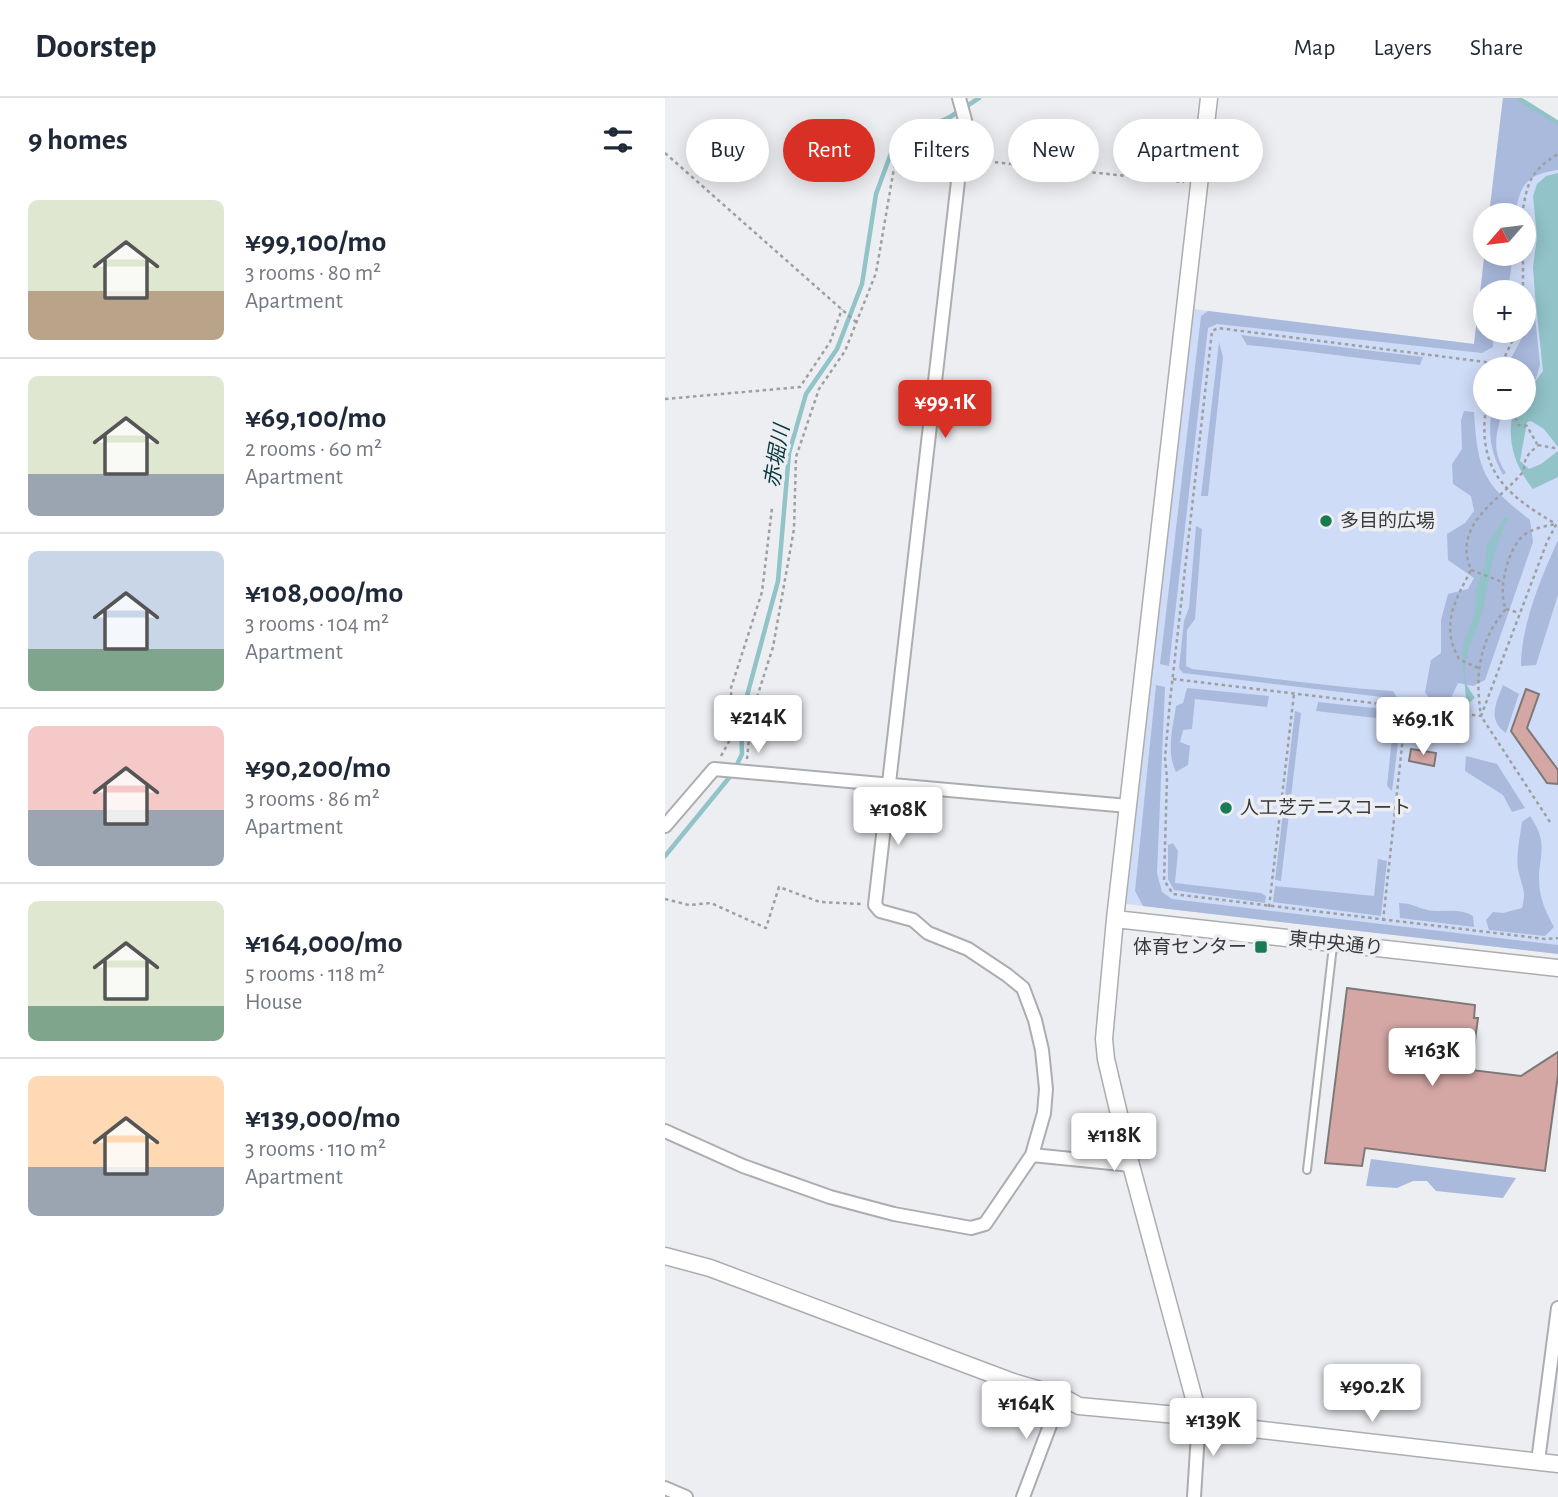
<!DOCTYPE html>
<html lang="en">
<head>
<meta charset="utf-8">
<style>
	:root { --surface:#fff; --page:#f6f6f7; --text:#1f2937; --muted:#747a83; --line:#e0e1e3; --accent:#d93025 }
	body { margin:0; font-family:"Alegreya Sans","Noto Sans JP",sans-serif; background:var(--page); color:var(--text); height:100vh; display:flex; flex-direction:column; font-size:26px; white-space:nowrap }
	* { box-sizing:border-box; margin:0 }
	p { font-size:23px; color:var(--muted) }
	.icon { flex:none; width:38px; height:38px; fill:none; stroke:currentColor; stroke-width:2; stroke-linecap:round; stroke-linejoin:round }
	.map { position:relative; flex:1; overflow:hidden }
	.drawer { display:flex; flex-direction:column; background:var(--surface); width:665px }
	.drawer>* { flex:none }
	.banner { position:absolute; left:21px; top:21px; width:665px; height:63px; display:flex; gap:14px }
	.needle { width:46px; rotate:242deg }
	.tools { position:absolute; left:808px; top:105px; display:grid; gap:14px }
	.tools a { display:grid; place-items:center; width:63px; height:63px; border-radius:50%; background:var(--surface); box-shadow:0 4px 18px #0003; font-size:35px }
	.price { position:absolute; translate:-50% -60px; padding:0 16px; border-radius:7px; background:#fff; color:#222; font-size:23px; line-height:46px; filter:drop-shadow(0 2px 4px #0008) }
	.price::after { content:''; position:absolute; left:50%; top:42px; width:21px; height:16px; margin-left:-10px; background:inherit; clip-path:polygon(0 0,100% 0,50% 100%) }
	.price.active { background:var(--accent); color:#fff }
	ul { padding:0; list-style:none }
	li { display:flex; align-items:center; gap:21px; height:175px; padding:0 28px }
	li+li { border-top:2px solid var(--line) }
	li span { display:grid; place-items:center; flex:none; width:196px; height:140px; border-radius:10px; color:#555 }
	li>.icon { margin-inline-start:auto }
	span .icon { width:84px; height:84px; fill:#fffc; stroke-width:1 }
	li b { font-size:30px }
	h2 { display:flex; justify-content:space-between; align-items:center; height:84px; padding:0 28px; font-size:30px }
	.pill { padding:0 24px; border-radius:32px; background:var(--surface); box-shadow:0 4px 18px #0003; font-size:24px; line-height:63px }
	.pill.active { background:var(--accent); color:#fff }
	header { display:flex; align-items:center; gap:42px; box-sizing:border-box; height:98px; padding:0 35px; background:var(--surface); border-bottom:2px solid var(--line) }
	header strong { font-size:33px }
	nav { display:flex; gap:38px; margin-inline-start:auto; font-size:24px }
	main { display:flex; flex:1; min-height:0 }
	.map>svg:first-child { display:block }
</style>
</head>
<body>
<header>
<strong>Doorstep</strong>
<nav><a>Map</a><a>Layers</a><a>Share</a></nav>
</header>
<main>
<section class="drawer">
<h2>9 homes<svg class="icon" aria-label="filters" viewBox="0 0 24 24"><path d="M4 7h16M4 17h16"/><circle cx="9" cy="7" r="2"/><circle cx="15" cy="17" r="2"/></svg></h2>
<ul>
<li><span style="background:linear-gradient(#dfe7d0 65%,#b9a48a 0)"><svg class="icon" aria-label="home" viewBox="0 0 24 24"><path d="M3 11l9-7 9 7M6 9v11h12V9"/></svg></span><div><b>¥99,100/mo</b><p>3 rooms · 80 m²</p><p>Apartment</p></div></li>
<li><span style="background:linear-gradient(#dfe7d0 70%,#9aa5b1 0)"><svg class="icon" aria-label="home" viewBox="0 0 24 24"><path d="M3 11l9-7 9 7M6 9v11h12V9"/></svg></span><div><b>¥69,100/mo</b><p>2 rooms · 60 m²</p><p>Apartment</p></div></li>
<li><span style="background:linear-gradient(#c9d6e8 70%,#7fa58c 0)"><svg class="icon" aria-label="home" viewBox="0 0 24 24"><path d="M3 11l9-7 9 7M6 9v11h12V9"/></svg></span><div><b>¥108,000/mo</b><p>3 rooms · 104 m²</p><p>Apartment</p></div></li>
<li><span style="background:linear-gradient(#f6c9c9 60%,#9aa5b1 0)"><svg class="icon" aria-label="home" viewBox="0 0 24 24"><path d="M3 11l9-7 9 7M6 9v11h12V9"/></svg></span><div><b>¥90,200/mo</b><p>3 rooms · 86 m²</p><p>Apartment</p></div></li>
<li><span style="background:linear-gradient(#dfe7d0 75%,#7fa58c 0)"><svg class="icon" aria-label="home" viewBox="0 0 24 24"><path d="M3 11l9-7 9 7M6 9v11h12V9"/></svg></span><div><b>¥164,000/mo</b><p>5 rooms · 118 m²</p><p>House</p></div></li>
<li><span style="background:linear-gradient(#ffd9b3 65%,#9aa5b1 0)"><svg class="icon" aria-label="home" viewBox="0 0 24 24"><path d="M3 11l9-7 9 7M6 9v11h12V9"/></svg></span><div><b>¥139,000/mo</b><p>3 rooms · 110 m²</p><p>Apartment</p></div></li>
</ul>
</section>
<div class="map">
<svg width="893" height="1399" viewBox="0 0 893 1399">
	<rect width="100%" height="100%" fill="#eceef2"/>
	<path fill="#cfdcf7" fill-rule="evenodd" d="M 838,0 L 893,26 L 893,856 L 461,806 L 528,211 L 809,246 L 821,144 L 821,156 L 859,156 L 859,117 L 824,117 ZM 821,194 L 859,194 L 859,233 L 821,233 ZM 821,271 L 859,271 L 859,310 L 821,310 Z"/>
	<path fill="#aabadd" d="M 838,0 L 850,0 L 893,26 L 893,72 C 861,76 855,87 850,117 L 824,117 Z
		M 821,144 L 821,156 L 848,156 L 843,194 L 821,194 L 821,233 L 828,233 L 828,249 L 817,255 L 552,226 L 543,230 L 504,568 L 495,566 L 536,218 L 543,213 L 809,246 Z
		M 862,201 L 869,208 L 875,267 L 871,281 L 859,289 L 859,271 L 840,271 L 857,240 Z
		M 576,237 L 758,259 L 755,267 C 697,261 640,252 582,247 Z
		M 554,244 L 558,259 L 543,398 L 536,398 Z
		M 827,310 L 838,310 C 832,335 825,351 841,375 L 838,377 C 825,354 823,336 827,310 Z
		M 799,313 L 809,314 C 813,374 818,385 865,422 L 868,444 L 820,582 L 808,588 L 793,585 L 784,604 L 765,602 L 760,594 L 766,562 L 776,555 L 776,522 L 783,496 L 803,491 L 809,480 L 783,462 L 782,436 L 800,425 L 809,413 L 806,398 L 788,386 L 787,366 L 797,351 L 796,322 Z
		M 531,428 L 537,431 L 530,521 L 522,532 L 521,568 L 527,571 C 594,578 661,589 728,593 L 733,601 L 518,575 L 514,570 L 519,523 L 524,510 Z
		M 893,442 L 893,497 L 871,567 L 856,568 C 856,527 876,480 893,442 Z
		M 491,587 L 500,589 L 492,775 L 497,794 L 507,801 L 893,847 L 893,856 L 478,808 L 470,793 Z
		M 838,587 L 854,596 L 841,635 C 822,622 831,605 838,587 Z
		M 522,590 L 604,598 L 602,609 L 530,601 L 527,631 L 518,632 L 515,644 L 525,648 L 523,667 L 511,674 C 501,655 508,628 511,608 L 518,605 Z
		M 653,604 L 718,611 L 719,621 L 651,613 Z
		M 630,613 L 636,615 L 616,783 L 610,782 Z
		M 728,629 L 735,629 L 727,693 L 722,688 Z
		M 801,658 L 832,666 L 860,710 L 847,714 L 838,697 L 800,673 Z
		M 865,718 C 887,749 870,761 875,793 C 877,806 883,818 889,829 L 880,838 L 824,832 L 821,822 L 828,814 L 838,815 L 857,810 C 862,791 856,788 853,771 C 851,756 855,739 857,724 Z
		M 508,745 L 513,753 L 510,785 L 596,795 L 601,798 L 600,805 L 509,792 L 503,781 L 503,747 Z
		M 713,761 L 722,763 L 716,818 L 608,804 L 610,788 L 709,798 Z
		M 734,805 C 746,805 751,809 762,812 C 779,815 793,809 808,818 L 809,829 L 735,820 Z
		M 706,1061 L 851,1080 L 838,1100 L 771,1093 L 762,1083 L 748,1083 L 732,1090 L 701,1088 Z"/>
	<path fill="#91c3c9" d="M 893,75 L 893,349 L 879,331 L 866,323 L 862,324 L 855,363 L 864,371 L 876,366 L 893,353 L 893,379 L 868,391 C 848,366 841,340 849,310 L 859,310 L 859,298 L 878,273 L 870,197 L 868,169 L 872,139 L 868,98 L 872,86 L 881,78 Z
		M 840,419 L 844,420 C 828,447 825,478 819,508 C 813,532 799,552 800,576 C 800,588 805,591 810,600 L 804,605 L 801,602 L 797,555 L 799,544 L 810,514 L 810,494 L 820,466 L 821,449 Z"/>
	<g fill="none" stroke-linecap="round" stroke-linejoin="round">
		<path stroke="#91c3c9" stroke-width="4.5" d="M 853,0 L 893,25
			M 0,758 L 68,675 L 77,656 L 76,620 L 113,483 L 124,355 L 141,296 L 172,251 L 197,186 L 211,96 L 228,50 L 240,39 L 285,19 L 314,0"/>
	</g>
	<path fill="#d4a7a5" stroke="#7d7978" stroke-width="2" d="M 861,591 L 874,596 L 862,630 L 893,672 L 893,686 L 882,685 L 846,633 Z
		M 746,651 L 771,655 L 769,668 L 744,663 Z
		M 682,890 L 810,907 L 809,920 L 813,920 L 806,972 L 856,978 L 893,954 L 893,977 L 880,1073 L 700,1050 L 697,1068 L 660,1065 Z"/>
	<g fill="none" stroke-linecap="round" stroke-linejoin="round">
		<defs>
			<path id="service" d="M 642,1072 L 668,848"/>
			<path id="minor" d="M 0,728 L 49,671 L 463,708
				M 0,1033 L 78,1068 L 165,1099 L 229,1116 L 306,1130 L 320,1126 L 367,1057 L 379,1015 L 381,991 L 377,952 L 370,922 L 358,890 L 342,877 L 303,851 L 263,835 L 248,822 L 215,813 L 210,807 L 300,22 L 294,0
				M 367,1057 L 466,1067
				M 873,1363 L 893,1210
				M 0,1390 L 21,1399
				M 358,1399 L 396,1298
				M 529,1399 L 534,1319"/>
			<path id="tertiary" d="M 450,821 L 893,870
				M 0,1158 L 45,1170 L 348,1284 L 396,1298 L 414,1308 L 534,1319 L 571,1329 L 893,1366
				M 534,1319 L 466,1067 L 441,961 L 439,941 L 450,821 L 544,0"/>
		</defs>
		<use href="#service" stroke="#abadb0" stroke-width="10"/>
		<use href="#minor" stroke="#abadb0" stroke-width="16"/>
		<use href="#tertiary" stroke="#abadb0" stroke-width="19"/>
		<path stroke="#9d9fa2" stroke-width="2.5" stroke-dasharray="3.5 3.5" stroke-linecap="butt" d="M 0,55 L 191,224
			M 309,62 L 519,84
			M 857,117 C 862,85 865,73 893,56
			M 858,156 L 858,194
			M 836,266 L 553,230 L 547,233 L 505,603 L 500,660 L 502,680 L 499,782 L 508,796 L 880,841 L 893,840
			M 834,271 L 852,233
			M 0,301 L 135,289 L 165,244 L 177,211
			M 821,310 C 812,372 841,397 891,426
			M 827,310 L 849,314 L 853,327 L 862,328 L 872,346
			M 873,347 L 889,350 L 893,347
			M 806,472 L 838,484
			M 841,511 L 854,515
			M 813,570 L 794,561 C 775,527 790,503 806,472 C 787,426 833,404 857,375 C 860,370 859,365 861,360 C 864,355 869,351 873,347
			M 508,581 L 816,618 C 810,579 813,543 841,511 C 832,494 843,449 859,437 C 868,430 881,428 891,426
			M 56,658 L 67,638 L 66,590 L 97,494 L 107,410
			M 82,661 L 86,618 L 108,549 L 129,431 L 131,359 L 154,291 L 180,253 L 211,175 L 229,70 L 241,53 L 285,30
			M 885,724 L 816,618 L 882,444 L 893,423
			M 0,801 L 24,807 L 46,805 L 101,830 L 114,789 L 155,804 L 196,806
			M 604,809 L 629,596
			M 718,823 L 741,611"/>
		<use href="#service" stroke="#fff" stroke-width="6"/>
		<use href="#minor" stroke="#fff" stroke-width="12"/>
		<use href="#tertiary" stroke="#fff" stroke-width="16"/>
	</g>
	<g fill="#1a7b52" stroke="#eceef2" stroke-width="2.5">
		<circle cx="661" cy="423" r="7"/>
		<circle cx="561" cy="710" r="7"/>
		<rect x="589" y="842" width="14" height="14" rx="3.5"/>
	</g>
	<g text-anchor="middle" dominant-baseline="central" stroke-width="7" stroke-linejoin="round" paint-order="stroke">
		<g font-size="19" fill="#393a3c" stroke="#eceef2" text-anchor="start">
			<text x="675" y="423">多目的広場</text>
			<text x="575" y="710">人工芝テニスコート</text>
			<text x="582" y="849" text-anchor="end">体育センター</text>
		</g>
		<g font-size="19" fill="#393a3c" stroke="#eceef2">
			<text transform="translate(671 846) rotate(6)">東中央通り</text>
		</g>
		<g font-size="21" font-style="italic" fill="#07383d" stroke="#eceef2">
			<text transform="translate(112 358) rotate(-80)">赤堀川</text>
		</g>
	</g>
</svg>
<div class="tools">
<a><svg class="needle" viewBox="-14 -14 28 28"><path d="M0-13l5 13h-10z" fill="#e53935"/><path d="M0 13l5-13h-10z" fill="#747a83"/></svg></a>
<a>+</a>
<a>−</a>
</div>
<b class="price active" style="left:280px;top:342px">¥99.1K</b>
<b class="price" style="left:93px;top:657px">¥214K</b>
<b class="price" style="left:758px;top:659px">¥69.1K</b>
<b class="price" style="left:233px;top:749px">¥108K</b>
<b class="price" style="left:767px;top:990px">¥163K</b>
<b class="price" style="left:449px;top:1075px">¥118K</b>
<b class="price" style="left:707px;top:1326px">¥90.2K</b>
<b class="price" style="left:361px;top:1343px">¥164K</b>
<b class="price" style="left:548px;top:1360px">¥139K</b>
<div class="banner">
<a class="pill">Buy</a>
<a class="pill active">Rent</a>
<a class="pill">Filters</a>
<a class="pill">New</a>
<a class="pill">Apartment</a>
</div>
</div>
</main>
</body>
</html>
